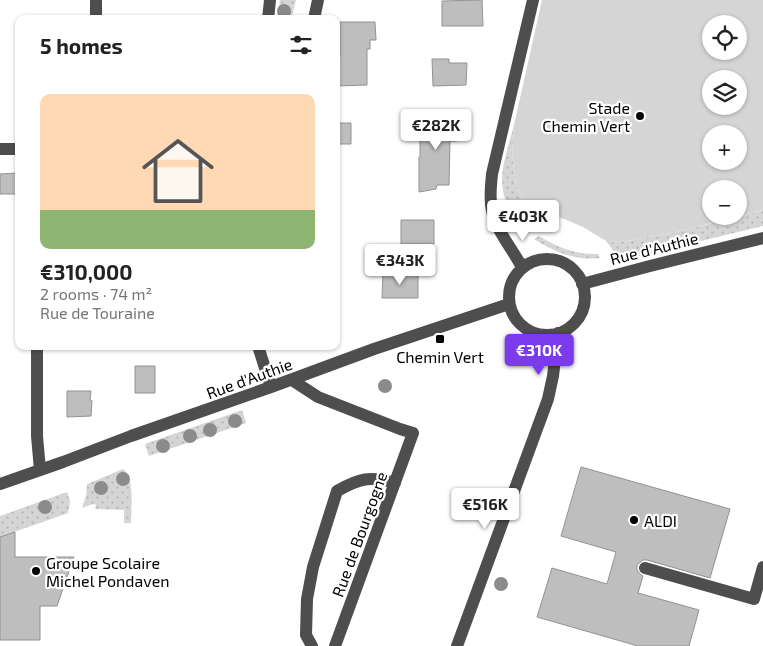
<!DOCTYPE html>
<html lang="en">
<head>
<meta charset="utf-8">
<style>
	:root { --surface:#fff; --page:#f6f6f6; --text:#222; --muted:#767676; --line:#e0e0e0; --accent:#7c3aed }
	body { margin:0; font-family:"Exo 2",sans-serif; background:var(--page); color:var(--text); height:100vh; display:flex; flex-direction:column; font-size:19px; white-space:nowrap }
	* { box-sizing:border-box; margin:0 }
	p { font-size:16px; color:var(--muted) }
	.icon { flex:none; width:28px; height:28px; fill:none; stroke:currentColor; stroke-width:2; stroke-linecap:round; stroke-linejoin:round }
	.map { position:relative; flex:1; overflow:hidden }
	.sheet { position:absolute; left:15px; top:15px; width:325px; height:335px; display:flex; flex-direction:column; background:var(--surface); border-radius:10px; box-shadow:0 1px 4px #0004 }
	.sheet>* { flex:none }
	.buttons { position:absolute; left:702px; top:15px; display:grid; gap:10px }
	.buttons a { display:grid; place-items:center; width:45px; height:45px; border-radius:50%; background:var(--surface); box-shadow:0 1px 4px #0004; font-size:25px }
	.price { position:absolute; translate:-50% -42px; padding:0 11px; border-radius:5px; background:#fff; color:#222; font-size:16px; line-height:32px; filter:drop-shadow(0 1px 2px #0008) }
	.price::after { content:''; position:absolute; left:50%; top:30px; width:15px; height:11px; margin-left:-8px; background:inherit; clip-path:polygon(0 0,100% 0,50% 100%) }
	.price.selected { background:var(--accent); color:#fff }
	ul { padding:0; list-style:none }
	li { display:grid; align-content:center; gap:10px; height:265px; padding:0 25px }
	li+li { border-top:1px solid var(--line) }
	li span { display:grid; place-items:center; height:155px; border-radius:10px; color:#555 }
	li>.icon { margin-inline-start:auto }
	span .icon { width:90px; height:90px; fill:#fffc; stroke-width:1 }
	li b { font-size:21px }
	h2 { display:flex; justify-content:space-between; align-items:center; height:60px; padding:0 25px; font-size:21px }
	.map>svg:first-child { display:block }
</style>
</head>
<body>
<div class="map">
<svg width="763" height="646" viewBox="0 0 763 646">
	<defs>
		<pattern id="grass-dots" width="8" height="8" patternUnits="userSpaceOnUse" patternTransform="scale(1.25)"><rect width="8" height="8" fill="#d5d5d5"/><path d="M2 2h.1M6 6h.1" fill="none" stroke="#b5b5b5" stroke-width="1.8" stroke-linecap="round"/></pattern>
	</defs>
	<rect width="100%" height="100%" fill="#fff"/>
	<path fill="url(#grass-dots)" d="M 280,0 L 296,0 L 291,19 L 278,19 Z
		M 514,125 L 512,155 L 516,184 L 530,217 L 520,218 L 516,222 C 508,210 502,194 502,180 C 502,163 510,141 514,125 Z
		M 763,210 L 763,226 L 618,261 L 612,249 L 606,241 L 622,242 L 681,231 Z
		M 539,236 C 557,247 576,255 598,254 L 600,258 C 576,261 554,252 534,239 Z
		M 242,410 L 246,423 L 149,456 L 145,444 Z
		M 123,469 C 135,478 131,508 131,523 L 124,523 L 124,510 L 95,509 L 96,505 L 93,504 L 82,508 L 86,496 L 87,484 Z
		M 67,492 L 70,501 L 68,513 L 0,537 L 0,516 Z"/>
	<path fill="#d5d5d5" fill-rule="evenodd" d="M 542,0 L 763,0 L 763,210 L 739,216 L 739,189 L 711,189 L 711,216 L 738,216 L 681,231 L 622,242 L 606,241 L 583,227 L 557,216 L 542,214 L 530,217 L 516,184 L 512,155 L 514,125 ZM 711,24 L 739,24 L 739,51 L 711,51 ZM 711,79 L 739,79 L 739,106 L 711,106 ZM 711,134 L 739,134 L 739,161 L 711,161 Z"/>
	<path fill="#bebebe" stroke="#929292" d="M 482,0 L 483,26 L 442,26 L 442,1 Z
		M 340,22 L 375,22 L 376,40 L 370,40 L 370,49 L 367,49 L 367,85 L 336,86 L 336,57 L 340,57 Z
		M 432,59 L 449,59 L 449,63 L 467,63 L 466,85 L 433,86 Z
		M 420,116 L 457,117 L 457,141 L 450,141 L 449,185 L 437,185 L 436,189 L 419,192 L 419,157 L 420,157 Z
		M 336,123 L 351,123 L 351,144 L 336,144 Z
		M 19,173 L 19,194 L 0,194 L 0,174 Z
		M 401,220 L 434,220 L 434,244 L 401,244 Z
		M 383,273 L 418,274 L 418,298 L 382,298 Z
		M 135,366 L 155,366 L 155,393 L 135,393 Z
		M 67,391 L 91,391 L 90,400 L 92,401 L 91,416 L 67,417 Z
		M 581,467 L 730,509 L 710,578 L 647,560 L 643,560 L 637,565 L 637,570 L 640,574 L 643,576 L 638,593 L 699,610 L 689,646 L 638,646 L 537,617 L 552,568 L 607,584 L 616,552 L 561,536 Z
		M 15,532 L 15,557 L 74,557 L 57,606 L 40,606 L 40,640 L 0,640 L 0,537 Z"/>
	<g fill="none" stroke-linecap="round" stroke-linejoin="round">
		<path stroke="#4e4e4e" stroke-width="12" d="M 96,0 L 96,19
			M 268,19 L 270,0
			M 314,19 L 318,0
			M 0,149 L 19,149
			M509 297a38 38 0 1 1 76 0a38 38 0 1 1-76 0Z
			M 525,266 L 519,262 C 510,246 495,228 492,210 C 489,198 491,186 492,174 L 533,0
			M 582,284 L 650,266 L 763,238
			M 37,346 L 37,436 L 40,470
			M 258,346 L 271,387
			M 292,380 L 318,397 L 400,429 L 413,433 L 335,646
			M 0,484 L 63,462 L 131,436 L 271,387 L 374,349 L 509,304
			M 645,568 L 754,599 L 763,567
			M 312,646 L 306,635 L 307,599 L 313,567 L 337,491 C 360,478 369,476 395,483
			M 457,646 L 548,399 L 553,376 L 558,333"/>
	</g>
	<g fill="#8b8b8b">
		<circle cx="284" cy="11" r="7"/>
		<circle cx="385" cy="386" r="7"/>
		<circle cx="235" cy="421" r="7"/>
		<circle cx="210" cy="430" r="7"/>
		<circle cx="190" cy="436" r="7"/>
		<circle cx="163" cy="446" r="7"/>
		<circle cx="123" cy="479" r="7"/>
		<circle cx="101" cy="488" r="7"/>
		<circle cx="45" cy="507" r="7"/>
		<circle cx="501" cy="584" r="7"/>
	</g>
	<g fill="#000" stroke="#fff" stroke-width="2">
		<circle cx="640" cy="116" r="5"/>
		<rect x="435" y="334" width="10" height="10" rx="2.5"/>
		<circle cx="634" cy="520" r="5"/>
		<circle cx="36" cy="571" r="5"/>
	</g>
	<g text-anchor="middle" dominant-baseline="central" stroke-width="4.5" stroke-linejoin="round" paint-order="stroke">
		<g font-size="16" fill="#000" stroke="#fff" text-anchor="start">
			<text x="630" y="107" text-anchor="end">Stade<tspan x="630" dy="18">Chemin Vert</tspan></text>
			<text x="440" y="356" text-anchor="middle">Chemin Vert</text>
			<text x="644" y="520">ALDI</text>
			<text x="46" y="562">Groupe Scolaire<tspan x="46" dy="18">Michel Pondaven</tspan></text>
		</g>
		<g font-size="16" fill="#000" stroke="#fff">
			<text transform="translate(654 248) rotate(-14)">Rue d'Authie</text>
			<text transform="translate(249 378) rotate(-20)">Rue d'Authie</text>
			<text transform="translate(359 534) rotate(-70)">Rue de Bourgogne</text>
		</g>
	</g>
</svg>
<div class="buttons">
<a><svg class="icon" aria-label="locate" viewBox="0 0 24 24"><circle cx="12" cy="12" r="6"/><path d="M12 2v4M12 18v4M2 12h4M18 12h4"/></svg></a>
<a><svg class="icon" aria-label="layers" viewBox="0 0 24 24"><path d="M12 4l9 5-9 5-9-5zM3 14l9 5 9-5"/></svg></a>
<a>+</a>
<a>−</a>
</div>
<b class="price" style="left:436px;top:151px">€282K</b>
<b class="price" style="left:523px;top:242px">€403K</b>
<b class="price" style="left:400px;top:286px">€343K</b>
<b class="price selected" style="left:539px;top:376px">€310K</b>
<b class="price" style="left:485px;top:530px">€516K</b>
<section class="sheet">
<h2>5 homes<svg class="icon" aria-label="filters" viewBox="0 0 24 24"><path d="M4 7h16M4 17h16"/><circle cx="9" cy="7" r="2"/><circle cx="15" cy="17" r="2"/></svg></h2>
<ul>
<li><span style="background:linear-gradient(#ffd9b3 75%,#8fb573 0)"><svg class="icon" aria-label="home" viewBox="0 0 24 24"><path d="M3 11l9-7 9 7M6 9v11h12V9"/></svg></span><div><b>€310,000</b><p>2 rooms · 74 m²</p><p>Rue de Touraine</p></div></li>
</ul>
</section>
</div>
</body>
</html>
